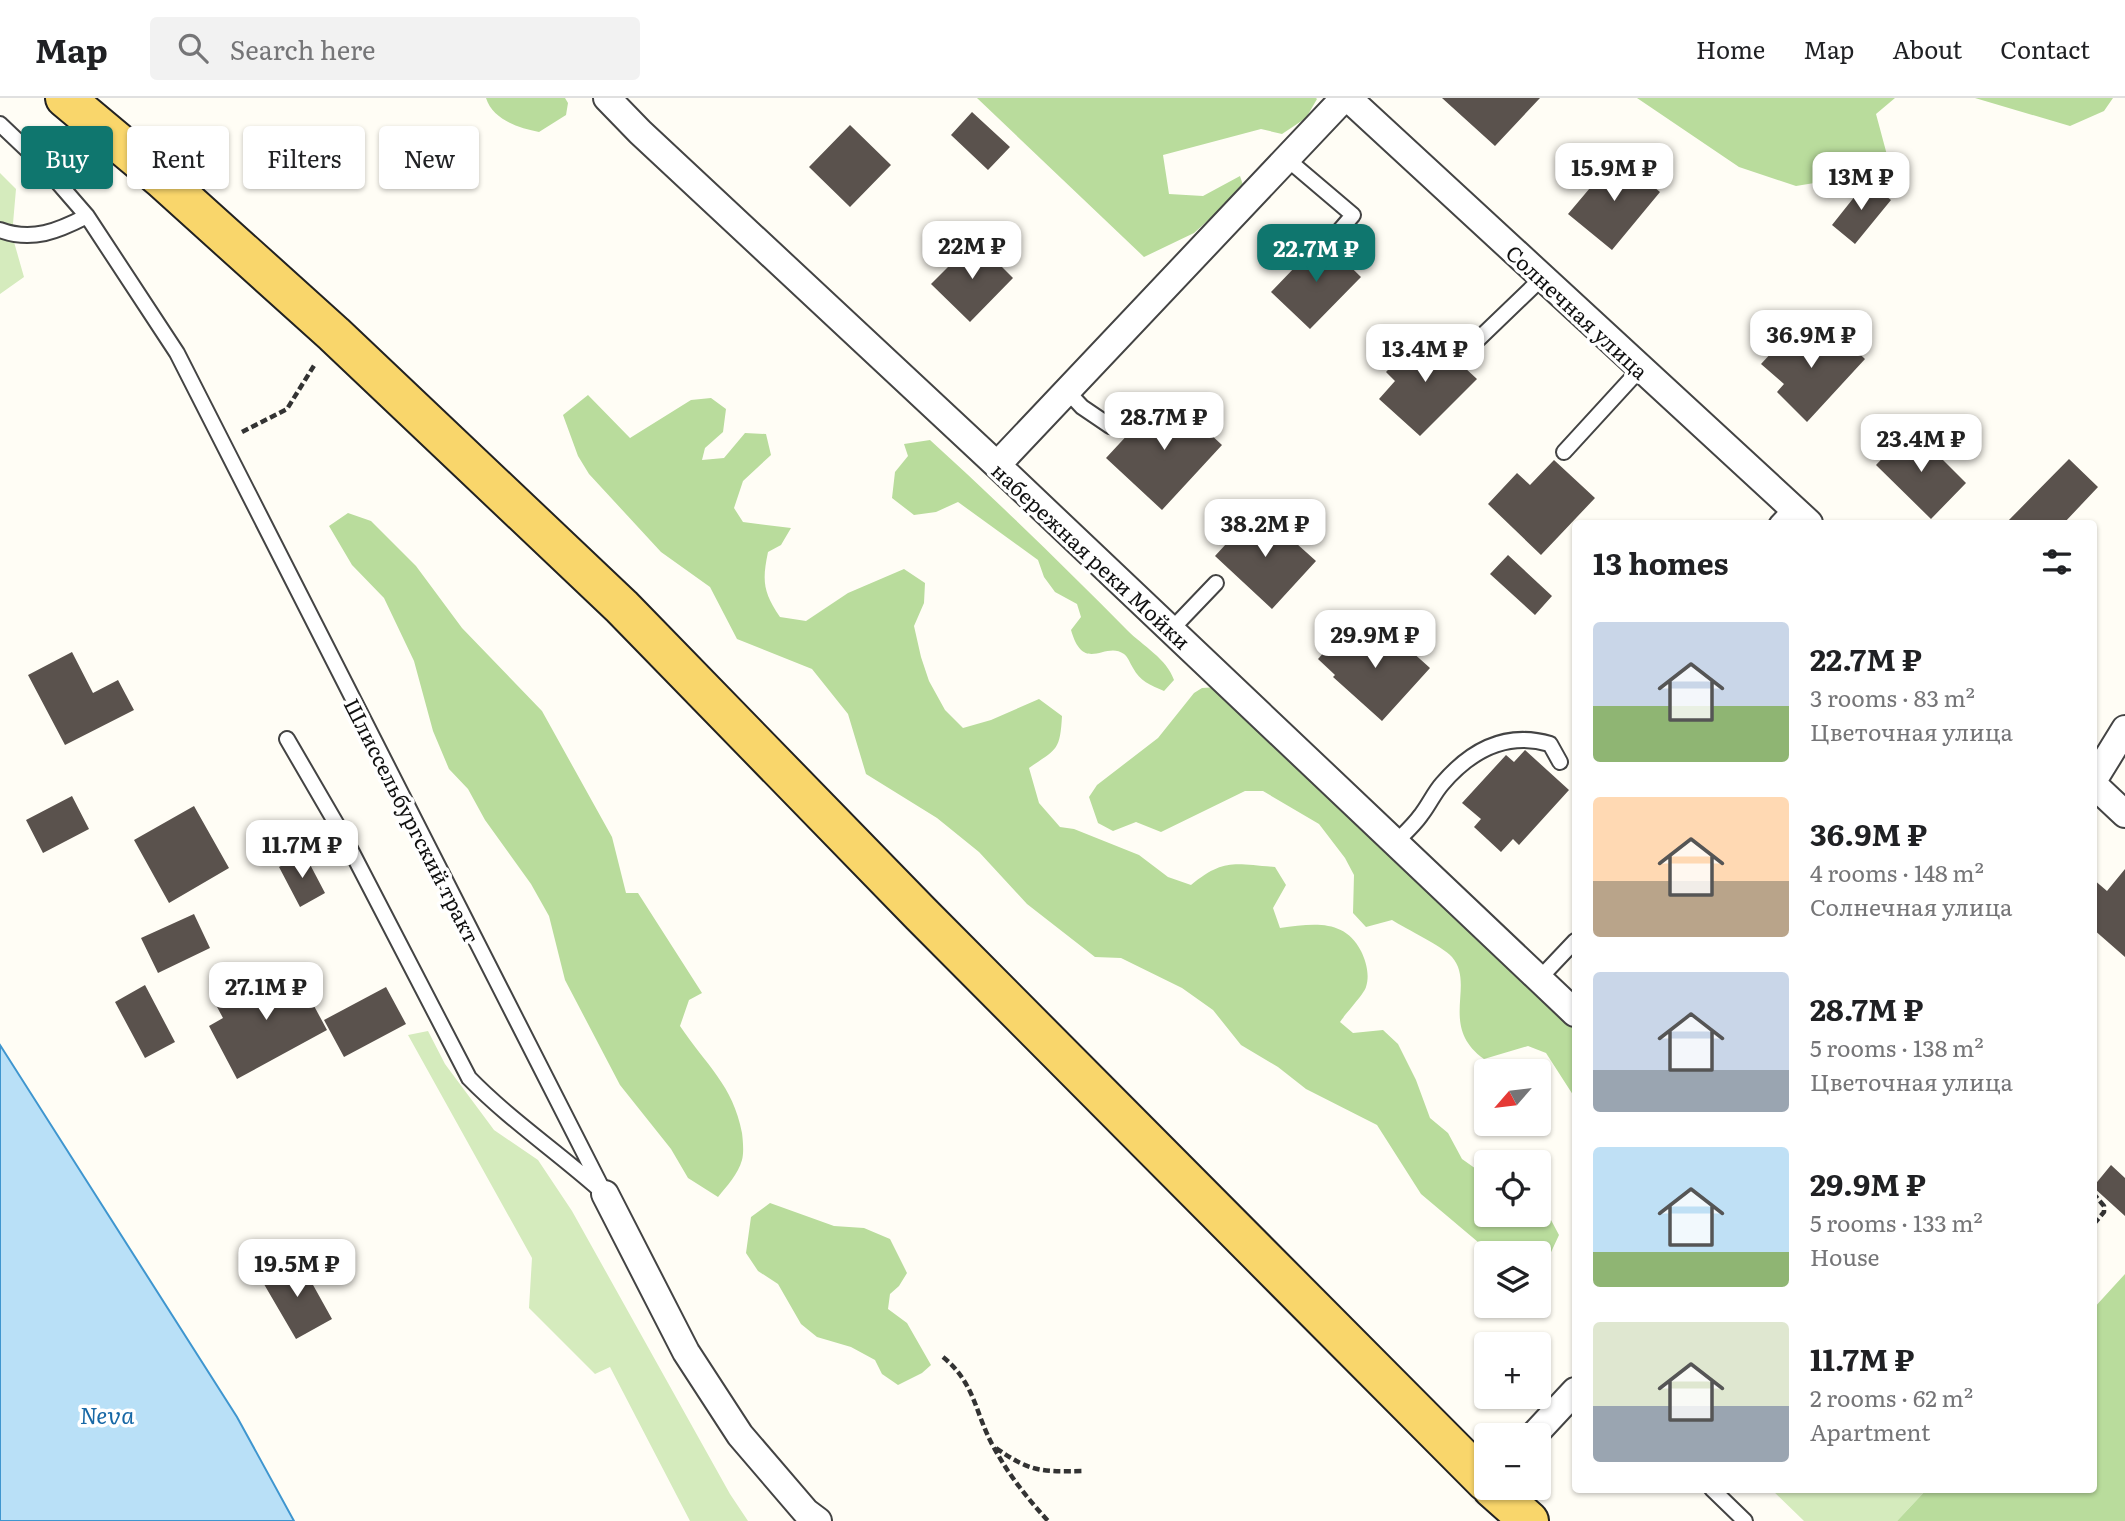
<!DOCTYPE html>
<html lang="en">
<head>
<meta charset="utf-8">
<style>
	:root { --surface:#fff; --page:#f2f2f2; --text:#202124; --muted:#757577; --line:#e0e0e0; --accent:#0f766e }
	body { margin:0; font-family:Literata,serif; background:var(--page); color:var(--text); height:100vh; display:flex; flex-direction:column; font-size:26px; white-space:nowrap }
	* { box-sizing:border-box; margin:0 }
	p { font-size:23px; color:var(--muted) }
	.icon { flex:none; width:38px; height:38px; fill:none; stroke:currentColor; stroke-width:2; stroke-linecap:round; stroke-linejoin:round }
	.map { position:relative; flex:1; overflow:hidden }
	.details { position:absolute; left:1572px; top:422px; width:525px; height:973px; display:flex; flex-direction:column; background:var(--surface); border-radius:7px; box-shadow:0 2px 5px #0004 }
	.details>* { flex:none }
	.hud { position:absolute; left:21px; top:28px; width:665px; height:63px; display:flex; gap:14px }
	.needle { width:46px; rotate:242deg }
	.fabs { position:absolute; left:1474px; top:961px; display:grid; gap:14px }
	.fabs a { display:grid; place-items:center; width:77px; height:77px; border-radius:7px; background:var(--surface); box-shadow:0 2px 5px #0004; font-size:35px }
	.price { position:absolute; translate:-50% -60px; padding:0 16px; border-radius:14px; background:#fff; color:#222; font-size:23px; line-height:46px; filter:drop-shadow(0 2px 4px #0008) }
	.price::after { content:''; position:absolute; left:50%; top:42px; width:21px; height:16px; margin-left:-10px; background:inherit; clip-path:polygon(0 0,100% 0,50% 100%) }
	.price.active { background:var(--accent); color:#fff }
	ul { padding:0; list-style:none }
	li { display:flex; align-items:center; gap:21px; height:175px; padding:0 21px }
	li span { display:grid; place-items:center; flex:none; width:196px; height:140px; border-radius:7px; color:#555 }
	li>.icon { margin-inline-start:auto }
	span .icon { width:84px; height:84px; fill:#fffc; stroke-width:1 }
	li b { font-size:30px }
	h2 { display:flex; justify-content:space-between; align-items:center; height:84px; padding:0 21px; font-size:30px }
	.pill { padding:0 24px; border-radius:7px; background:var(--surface); box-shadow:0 2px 5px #0004; font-size:24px; line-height:63px }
	.pill.active { background:var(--accent); color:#fff }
	header { display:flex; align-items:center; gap:42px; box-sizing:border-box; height:98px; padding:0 35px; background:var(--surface); border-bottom:2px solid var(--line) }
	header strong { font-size:33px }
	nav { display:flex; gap:38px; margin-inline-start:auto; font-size:24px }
	.search { width:490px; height:63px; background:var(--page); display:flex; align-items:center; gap:18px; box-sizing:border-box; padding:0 24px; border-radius:7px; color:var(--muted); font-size:26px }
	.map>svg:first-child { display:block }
</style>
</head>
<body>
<header>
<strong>Map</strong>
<div class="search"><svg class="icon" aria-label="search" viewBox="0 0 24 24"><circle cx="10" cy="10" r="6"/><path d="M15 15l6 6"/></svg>Search here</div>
<nav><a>Home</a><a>Map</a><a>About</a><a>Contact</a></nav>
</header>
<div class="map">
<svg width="2125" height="1423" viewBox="0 0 2125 1423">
	<rect width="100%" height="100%" fill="#fffdf5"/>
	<path fill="#d5ebbd" d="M 0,75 L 16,91 L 12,137 L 24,179 L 0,196 Z
		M 428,933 L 445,966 L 494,1032 L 538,1062 L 572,1113 L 730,1396 L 748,1423 L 690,1423 L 610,1269 L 595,1276 L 529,1210 L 532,1160 L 408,937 Z
		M 1771,1391 L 1927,1391 L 1897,1423 L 1804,1423 Z"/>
	<path fill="#b9dc9c" d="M 486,0 L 565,0 L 568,5 L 566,17 L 539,34 C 519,30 493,22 486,0 Z
		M 977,0 L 1316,0 L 1317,1 L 1306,20 L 1282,36 L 1261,31 L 1163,57 L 1169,96 L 1203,98 L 1240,78 L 1244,90 L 1194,135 L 1144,159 Z
		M 1637,0 L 1895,0 L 1876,16 L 1887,57 L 1845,80 L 1796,88 L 1739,69 Z
		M 1975,0 L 2113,0 L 2104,13 L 2070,28 Z
		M 588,297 L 630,340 L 691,302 L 711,300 L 726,311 L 723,334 L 705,350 L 702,362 L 724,360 L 745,335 L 766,336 L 771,357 L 743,383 L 734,410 L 743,424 L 791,430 L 781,447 L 768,454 C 762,483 763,494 780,519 L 806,523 L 848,495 L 904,471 L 925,485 L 924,505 L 914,528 L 921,559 L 929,583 L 945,612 L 963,630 L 991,622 L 1039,601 L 1062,618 C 1060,654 1056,651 1029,670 L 1039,705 L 1060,729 L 1074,731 L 1139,757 L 1168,779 L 1191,787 C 1224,760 1234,766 1275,769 L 1286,787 L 1273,810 L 1280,830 C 1312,826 1344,820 1361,853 C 1366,863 1370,877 1366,889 C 1364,896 1346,915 1340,924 L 1353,935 L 1383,932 L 1398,946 L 1416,982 L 1430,1020 L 1448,1035 L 1462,1061 L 1486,1078 L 1486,1116 L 1537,1117 L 1551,1122 L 1559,1137 L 1546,1165 L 1538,1169 L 1538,1155 L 1491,1155 L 1421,1096 L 1377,1027 L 1306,991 L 1278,969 L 1241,947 L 1213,912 L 1182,890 L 1121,860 L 1095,859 L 1027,806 L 979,754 L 937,720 L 866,676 L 848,616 L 812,571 L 737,541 L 710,489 L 661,454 L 589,376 L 578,358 L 563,317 Z
		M 930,342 C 998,404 1063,467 1127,532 C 1143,548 1167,561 1174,582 L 1164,593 C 1150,587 1140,583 1133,570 C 1130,565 1128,559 1124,556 C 1105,542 1084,577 1071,532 L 1081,519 L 1077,506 L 1055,494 L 1044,479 L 1038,462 L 958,404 L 936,414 L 914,417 L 892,400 L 895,374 L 908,358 L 904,346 Z
		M 348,415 L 371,423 L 416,468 L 462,530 L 542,613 L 612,739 L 626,795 L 638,795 L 702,895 L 689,902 L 680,928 C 706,967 733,987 742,1035 C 743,1043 744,1055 742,1062 C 738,1076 727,1088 718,1099 L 688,1080 L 671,1051 L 620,987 L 565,882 L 549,818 L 531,786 L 485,722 L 468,691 L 449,671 L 433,633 L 414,563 L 384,500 L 352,467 L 329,428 Z
		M 1218,589 L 1575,924 L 1575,1000 L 1546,955 L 1528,948 L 1484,961 C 1438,928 1476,887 1452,859 C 1442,848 1406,831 1392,822 L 1366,829 L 1353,815 L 1354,777 L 1345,760 L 1319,726 L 1263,693 L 1245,693 L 1161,734 L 1136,724 L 1113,733 L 1098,725 L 1089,699 L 1097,687 L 1158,640 L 1194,595 L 1202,590 Z
		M 770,1105 L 834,1128 L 864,1130 L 890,1141 L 907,1175 L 899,1188 L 890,1196 L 888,1211 L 907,1225 L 931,1267 L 922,1275 L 898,1287 L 882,1276 L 875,1262 L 851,1249 L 817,1239 L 801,1226 L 778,1186 L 758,1173 L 746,1155 L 751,1119 Z
		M 2125,1176 L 2125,1423 L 1897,1423 L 1927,1391 L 2093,1391 L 2093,1211 Z"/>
	<path fill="#b9e0f7" stroke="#3f96cf" stroke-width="2" d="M 0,947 L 237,1319 L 294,1423 L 0,1423 Z"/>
	<path fill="#5a524d" d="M 1442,0 L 1540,0 L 1495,48 Z
		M 972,14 L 1010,49 L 988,72 L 951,37 Z
		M 850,27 L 891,67 L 850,109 L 809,69 Z
		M 1617,58 L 1660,94 L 1612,152 L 1568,116 Z
		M 1867,83 L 1891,102 L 1855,146 L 1832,127 Z
		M 1322,141 L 1361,179 L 1310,231 L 1271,194 Z
		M 975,142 L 1013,180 L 970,224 L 931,186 Z
		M 1798,226 L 1827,254 L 1841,238 L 1865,261 L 1807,324 L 1777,294 L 1784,286 L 1761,266 Z
		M 1425,233 L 1477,281 L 1420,338 L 1379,301 L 1395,283 L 1386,274 Z
		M 1166,295 L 1222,347 L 1162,412 L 1106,360 L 1145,318 L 1156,310 Z
		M 1911,330 L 1966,385 L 1931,421 L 1876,367 Z
		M 2069,361 L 2098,389 L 2064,425 L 2006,425 Z
		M 1554,362 L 1595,400 L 1541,457 L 1488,406 L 1517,375 L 1530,387 Z
		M 1258,411 L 1316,463 L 1272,511 L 1215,458 Z
		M 1508,457 L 1552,498 L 1535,517 L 1490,476 Z
		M 1381,526 L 1430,570 L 1382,623 L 1333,579 L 1335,577 L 1318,561 L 1341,535 L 1359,551 Z
		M 72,554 L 93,595 L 118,582 L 134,612 L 65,647 L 28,577 Z
		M 1525,652 L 1569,692 L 1519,747 L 1513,741 L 1501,754 L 1474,729 L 1481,721 L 1462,705 L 1506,657 L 1514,664 Z
		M 72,698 L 89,731 L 43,755 L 26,722 Z
		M 194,708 L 229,770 L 169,805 L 134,742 Z
		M 304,755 L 325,795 L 300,809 L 279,769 Z
		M 2125,771 L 2125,859 L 2093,831 L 2093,781 L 2107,793 Z
		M 194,816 L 210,850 L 158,875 L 141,840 Z
		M 292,867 L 327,932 L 237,981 L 209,928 L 223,920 L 216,907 Z
		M 145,887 L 175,944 L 145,960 L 115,904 Z
		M 386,889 L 406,926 L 344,959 L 324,922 Z
		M 2111,1067 L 2125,1080 L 2125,1118 L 2093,1089 Z
		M 298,1160 L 332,1221 L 296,1241 L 261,1181 Z"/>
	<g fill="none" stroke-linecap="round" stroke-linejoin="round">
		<defs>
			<path id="service" d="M 0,26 L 41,65 L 87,118 L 177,255 L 605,1096
				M 1287,61 L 1353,117 L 1334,139
				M 0,132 C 32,144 58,133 87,118
				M 1464,255 L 1542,180
				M 1067,293 L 1082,309 L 1110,328 L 1148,305
				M 1564,354 L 1641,270
				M 1777,425 L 1792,409
				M 1171,532 L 1216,485
				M 287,641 L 344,739 L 469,980 C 509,1021 556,1053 599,1091
				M 1395,745 C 1404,736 1414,727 1421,717 C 1429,707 1434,695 1442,686 C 1471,652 1506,633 1550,646 L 1560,664
				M 1539,881 L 1575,843
				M 1712,1391 L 1745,1423"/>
			<path id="minor" d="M 607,0 L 640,34 L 997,367 L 1575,915
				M 1348,0 L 1809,425
				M 997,367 L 1344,0
				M 2093,683 L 2125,631
				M 2093,686 L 2125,716
				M 605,1096 L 686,1254 L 740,1337 L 806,1414 L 818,1423
				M 1534,1337 L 1575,1293"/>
			<path id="primary" d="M 65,0 L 162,81 L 334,236 L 622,509 L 921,816 L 1486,1384
				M 1492,1390 L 1529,1423"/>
		</defs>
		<use href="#service" stroke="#444" stroke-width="18"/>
		<use href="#minor" stroke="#444" stroke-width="30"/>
		<use href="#primary" stroke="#222" stroke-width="42"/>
		<path stroke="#333" stroke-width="4.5" stroke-dasharray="7 3.5" stroke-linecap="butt" d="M 242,334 L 287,311 L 315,266
			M 2093,1095 L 2104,1108 L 2104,1114 L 2093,1127
			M 943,1259 C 975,1285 975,1315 993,1348 C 1008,1376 1027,1400 1048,1423
			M 996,1350 C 1030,1374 1042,1374 1083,1373"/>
		<use href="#service" stroke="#fff" stroke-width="14"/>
		<use href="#minor" stroke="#fff" stroke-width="26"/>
		<use href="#primary" stroke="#f9d66b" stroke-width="38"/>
	</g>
	<g text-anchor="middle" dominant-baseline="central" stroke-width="7" stroke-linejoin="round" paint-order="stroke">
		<g font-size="21" fill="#111" stroke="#fff">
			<text transform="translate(1578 213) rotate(43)">Солнечная улица</text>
			<text transform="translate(1092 457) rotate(43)">набережная реки Мойки</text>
			<text transform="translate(413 722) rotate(63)">Шлиссельбургский тракт</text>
		</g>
		<g font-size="23" font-style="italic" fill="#1768a6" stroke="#fff">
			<text x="107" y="1316">Neva</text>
		</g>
	</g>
</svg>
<div class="fabs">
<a><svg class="needle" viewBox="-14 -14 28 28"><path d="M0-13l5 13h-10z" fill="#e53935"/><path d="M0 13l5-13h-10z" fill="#757577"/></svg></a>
<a><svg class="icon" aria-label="locate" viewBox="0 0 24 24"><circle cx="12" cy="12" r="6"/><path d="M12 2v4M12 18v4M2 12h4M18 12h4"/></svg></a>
<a><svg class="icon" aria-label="layers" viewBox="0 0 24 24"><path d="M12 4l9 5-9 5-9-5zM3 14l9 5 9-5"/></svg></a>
<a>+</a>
<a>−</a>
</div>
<b class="price" style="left:1614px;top:105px">15.9M ₽</b>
<b class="price" style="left:1861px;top:114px">13M ₽</b>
<b class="price" style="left:972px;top:183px">22M ₽</b>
<b class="price active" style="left:1316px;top:186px">22.7M ₽</b>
<b class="price" style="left:1811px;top:272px">36.9M ₽</b>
<b class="price" style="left:1425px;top:286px">13.4M ₽</b>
<b class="price" style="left:1164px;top:354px">28.7M ₽</b>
<b class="price" style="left:1921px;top:376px">23.4M ₽</b>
<b class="price" style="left:1265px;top:461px">38.2M ₽</b>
<b class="price" style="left:1375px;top:572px">29.9M ₽</b>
<b class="price" style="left:302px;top:782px">11.7M ₽</b>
<b class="price" style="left:266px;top:924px">27.1M ₽</b>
<b class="price" style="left:297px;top:1201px">19.5M ₽</b>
<div class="hud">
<a class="pill active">Buy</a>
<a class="pill">Rent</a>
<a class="pill">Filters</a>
<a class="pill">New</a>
</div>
<section class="details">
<h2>13 homes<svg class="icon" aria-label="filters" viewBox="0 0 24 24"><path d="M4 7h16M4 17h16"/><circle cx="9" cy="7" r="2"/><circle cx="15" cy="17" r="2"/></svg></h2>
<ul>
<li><span style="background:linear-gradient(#c9d6e8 60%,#8fb573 0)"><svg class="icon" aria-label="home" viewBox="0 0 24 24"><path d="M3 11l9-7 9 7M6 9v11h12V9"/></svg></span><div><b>22.7M ₽</b><p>3 rooms · 83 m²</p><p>Цветочная улица</p></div></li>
<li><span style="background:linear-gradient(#ffd9b3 60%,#b9a48a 0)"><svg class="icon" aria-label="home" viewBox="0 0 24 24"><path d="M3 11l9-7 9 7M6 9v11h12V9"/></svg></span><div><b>36.9M ₽</b><p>4 rooms · 148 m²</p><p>Солнечная улица</p></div></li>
<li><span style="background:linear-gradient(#c9d6e8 70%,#9aa5b1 0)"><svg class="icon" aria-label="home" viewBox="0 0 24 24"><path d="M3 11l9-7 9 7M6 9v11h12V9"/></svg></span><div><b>28.7M ₽</b><p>5 rooms · 138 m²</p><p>Цветочная улица</p></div></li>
<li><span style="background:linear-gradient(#bfe0f5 75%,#8fb573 0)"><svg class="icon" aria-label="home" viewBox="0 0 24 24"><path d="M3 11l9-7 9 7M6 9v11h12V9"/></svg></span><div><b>29.9M ₽</b><p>5 rooms · 133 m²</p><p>House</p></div></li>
<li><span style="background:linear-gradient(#dfe7d0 60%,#9aa5b1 0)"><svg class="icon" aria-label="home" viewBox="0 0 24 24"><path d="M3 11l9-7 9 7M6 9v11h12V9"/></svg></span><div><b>11.7M ₽</b><p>2 rooms · 62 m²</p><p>Apartment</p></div></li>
</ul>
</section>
</div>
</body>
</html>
